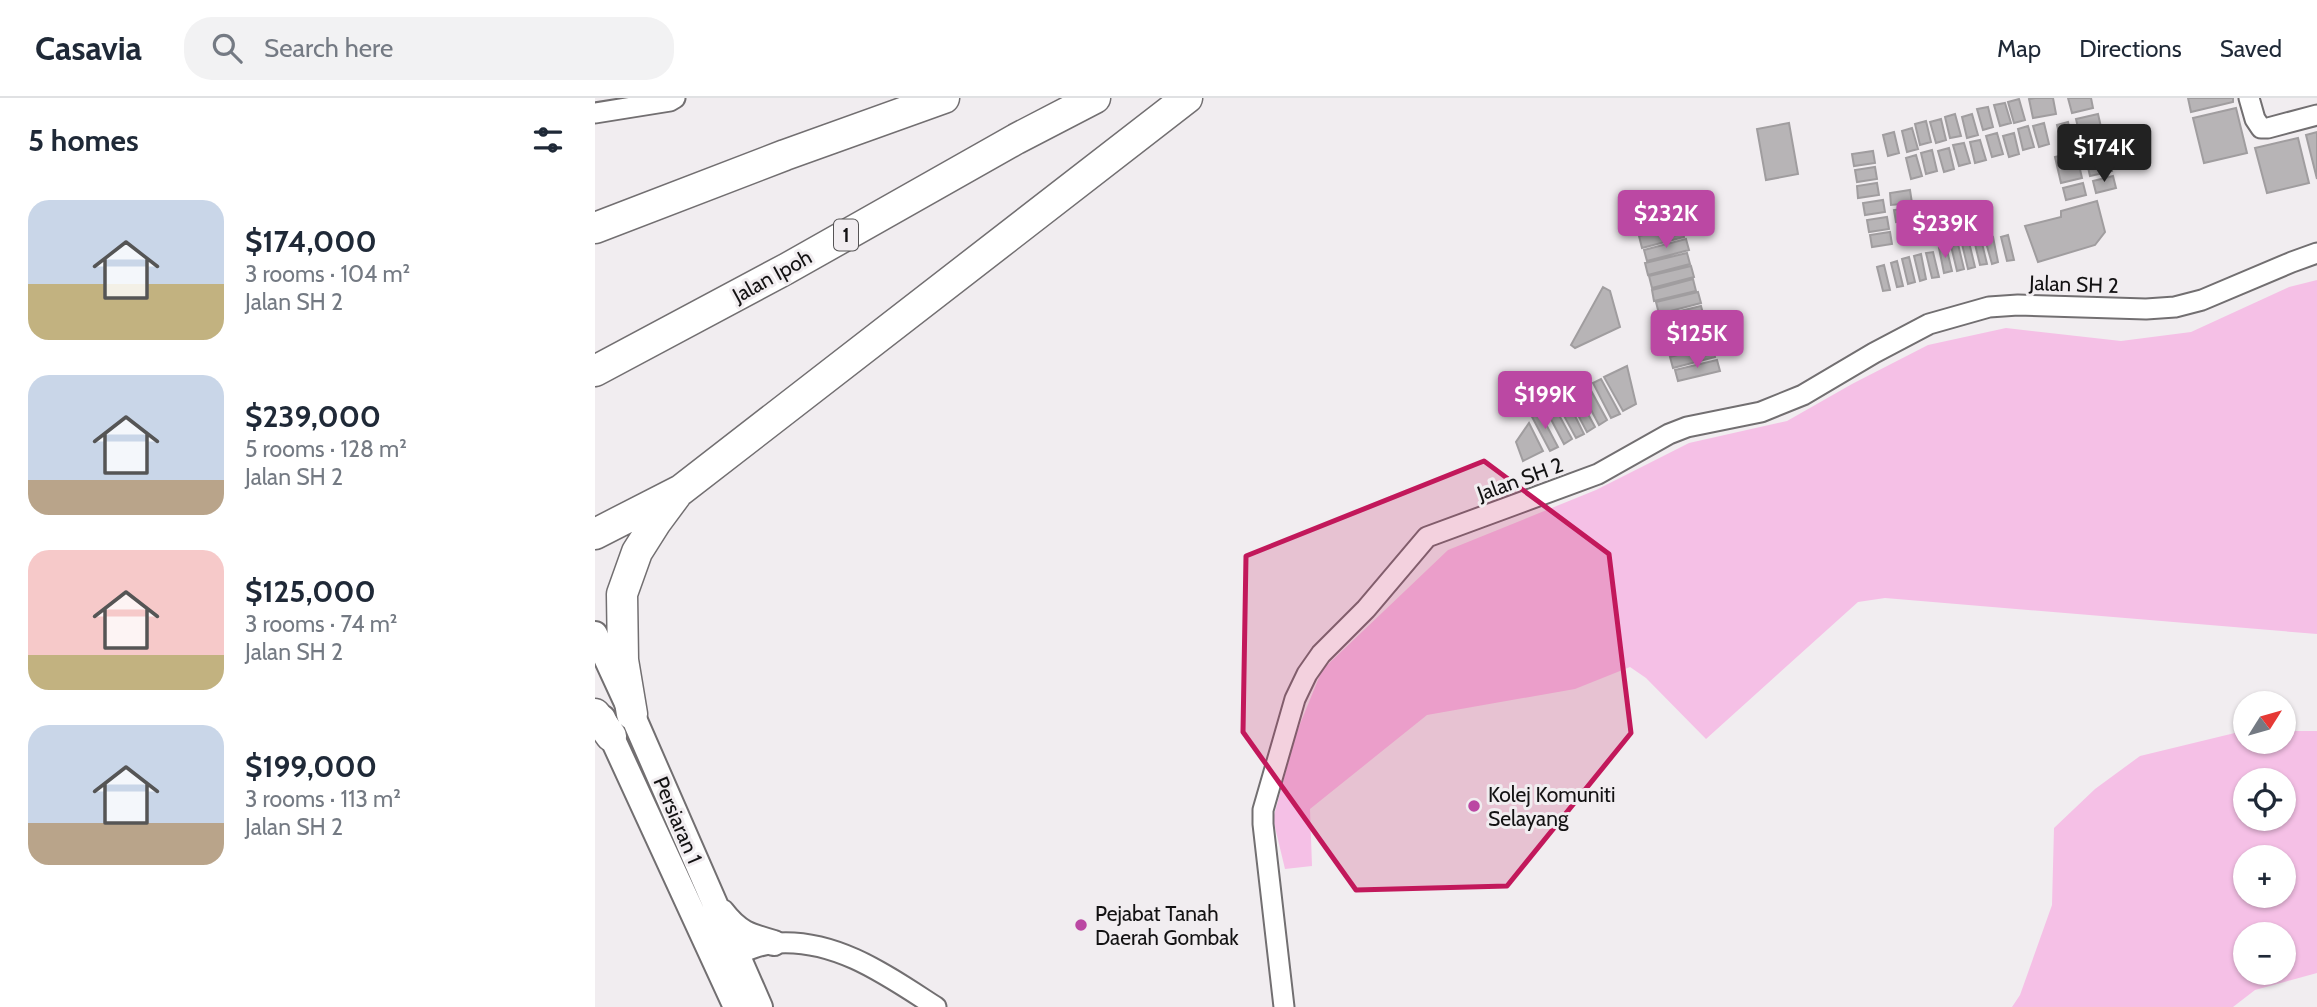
<!DOCTYPE html>
<html lang="en">
<head>
<meta charset="utf-8">
<style>
	:root { --surface:#fff; --page:#f2f2f3; --text:#1f2937; --muted:#747a83; --line:#e0e1e3; --accent:#bb48a3 }
	body { margin:0; font-family:Cabin,sans-serif; background:var(--page); color:var(--text); height:100vh; display:flex; flex-direction:column; font-size:26px; white-space:nowrap }
	* { box-sizing:border-box; margin:0 }
	p { font-size:23px; color:var(--muted) }
	.icon { flex:none; width:38px; height:38px; fill:none; stroke:currentColor; stroke-width:2; stroke-linecap:round; stroke-linejoin:round }
	.map { position:relative; flex:1; overflow:hidden }
	.panel { display:flex; flex-direction:column; background:var(--surface); width:595px }
	.panel>* { flex:none }
	.needle { width:46px; rotate:53deg }
	.tools { position:absolute; left:1638px; top:593px; display:grid; gap:14px }
	.tools a { display:grid; place-items:center; width:63px; height:63px; border-radius:50%; background:var(--surface); box-shadow:0 2px 5px #0004; font-size:35px }
	.price { position:absolute; translate:-50% -60px; padding:0 16px; border-radius:7px; background:var(--accent); color:#fff; font-size:23px; line-height:46px; filter:drop-shadow(0 2px 4px #0008) }
	.price::after { content:''; position:absolute; left:50%; top:42px; width:21px; height:16px; margin-left:-10px; background:inherit; clip-path:polygon(0 0,100% 0,50% 100%) }
	.price.selected { background:#222; color:#fff }
	ul { padding:0; list-style:none }
	li { display:flex; align-items:center; gap:21px; height:175px; padding:0 28px }
	li span { display:grid; place-items:center; flex:none; width:196px; height:140px; border-radius:21px; color:#555 }
	li>.icon { margin-inline-start:auto }
	span .icon { width:84px; height:84px; fill:#fffc; stroke-width:1 }
	li b { font-size:30px }
	h2 { display:flex; justify-content:space-between; align-items:center; height:84px; padding:0 28px; font-size:30px }
	header { display:flex; align-items:center; gap:42px; box-sizing:border-box; height:98px; padding:0 35px; background:var(--surface); border-bottom:2px solid var(--line) }
	header strong { font-size:33px }
	nav { display:flex; gap:38px; margin-inline-start:auto; font-size:24px }
	.search { width:490px; height:63px; background:var(--page); display:flex; align-items:center; gap:18px; box-sizing:border-box; padding:0 24px; border-radius:28px; color:var(--muted); font-size:26px }
	main { display:flex; flex:1; min-height:0 }
	.map>svg:first-child { display:block }
</style>
</head>
<body>
<header>
<strong>Casavia</strong>
<div class="search"><svg class="icon" aria-label="search" viewBox="0 0 24 24"><circle cx="10" cy="10" r="6"/><path d="M15 15l6 6"/></svg>Search here</div>
<nav><a>Map</a><a>Directions</a><a>Saved</a></nav>
</header>
<main>
<section class="panel">
<h2>5 homes<svg class="icon" aria-label="filters" viewBox="0 0 24 24"><path d="M4 7h16M4 17h16"/><circle cx="9" cy="7" r="2"/><circle cx="15" cy="17" r="2"/></svg></h2>
<ul>
<li><span style="background:linear-gradient(#c9d6e8 60%,#c2b280 0)"><svg class="icon" aria-label="home" viewBox="0 0 24 24"><path d="M3 11l9-7 9 7M6 9v11h12V9"/></svg></span><div><b>$174,000</b><p>3 rooms · 104 m²</p><p>Jalan SH 2</p></div></li>
<li><span style="background:linear-gradient(#c9d6e8 75%,#b9a48a 0)"><svg class="icon" aria-label="home" viewBox="0 0 24 24"><path d="M3 11l9-7 9 7M6 9v11h12V9"/></svg></span><div><b>$239,000</b><p>5 rooms · 128 m²</p><p>Jalan SH 2</p></div></li>
<li><span style="background:linear-gradient(#f6c9c9 75%,#c2b280 0)"><svg class="icon" aria-label="home" viewBox="0 0 24 24"><path d="M3 11l9-7 9 7M6 9v11h12V9"/></svg></span><div><b>$125,000</b><p>3 rooms · 74 m²</p><p>Jalan SH 2</p></div></li>
<li><span style="background:linear-gradient(#c9d6e8 70%,#b9a48a 0)"><svg class="icon" aria-label="home" viewBox="0 0 24 24"><path d="M3 11l9-7 9 7M6 9v11h12V9"/></svg></span><div><b>$199,000</b><p>3 rooms · 113 m²</p><p>Jalan SH 2</p></div></li>
</ul>
</section>
<div class="map">
<svg width="1722" height="909" viewBox="0 0 1722 909">
	<rect width="100%" height="100%" fill="#f1edf0"/>
	<path fill="#f5c0e6" fill-rule="evenodd" d="M 1722,182 L 1722,536 L 1290,500 L 1263,504 L 1111,641 L 1051,580 L 1035,569 L 980,591 L 832,617 L 715,711 L 717,768 L 690,771 L 678,721 L 701,636 L 727,572 L 853,452 L 1001,392 L 1094,345 L 1192,323 L 1257,286 L 1333,247 L 1411,230 L 1526,243 L 1596,234 L 1694,189 Z
		M 1648,633 L 1650,633 L 1650,644 L 1689,644 L 1689,633 L 1722,633 L 1722,875 L 1660,892 L 1638,909 L 1417,909 L 1425,897 L 1457,807 L 1459,730 L 1500,691 L 1545,658 ZM 1650,682 L 1689,682 L 1689,721 L 1650,721 ZM 1650,760 L 1689,760 L 1689,798 L 1650,798 ZM 1650,836 L 1689,836 L 1689,875 L 1650,875 Z"/>
	<path fill="#b7b4b6" stroke="#a09d9f" stroke-width="2" d="M 1440,0 L 1458,0 L 1461,16 L 1438,20 L 1434,1 Z
		M 1473,0 L 1496,0 L 1498,10 L 1477,15 Z
		M 1593,0 L 1638,0 L 1638,4 L 1596,14 Z
		M 1424,1 L 1430,22 L 1419,25 L 1413,4 Z
		M 1410,5 L 1416,25 L 1405,28 L 1399,7 Z
		M 1393,9 L 1398,29 L 1388,32 L 1382,11 Z
		M 1641,10 L 1652,55 L 1609,65 L 1598,20 Z
		M 1360,16 L 1366,38 L 1355,40 L 1350,19 Z
		M 1377,16 L 1383,37 L 1372,40 L 1367,19 Z
		M 1503,16 L 1509,42 L 1487,47 L 1481,21 Z
		M 1346,21 L 1351,42 L 1341,45 L 1335,24 Z
		M 1331,23 L 1336,44 L 1325,47 L 1320,26 Z
		M 1473,24 L 1478,45 L 1467,48 L 1462,27 Z
		M 1194,25 L 1203,76 L 1171,82 L 1162,31 Z
		M 1449,25 L 1454,46 L 1444,49 L 1438,28 Z
		M 1433,28 L 1439,49 L 1428,52 L 1423,31 Z
		M 1317,30 L 1323,51 L 1312,54 L 1307,33 Z
		M 1299,34 L 1304,55 L 1293,58 L 1288,37 Z
		M 1722,34 L 1722,81 L 1711,37 Z
		M 1402,35 L 1408,56 L 1397,59 L 1391,38 Z
		M 1419,35 L 1424,56 L 1414,59 L 1408,38 Z
		M 1703,40 L 1714,85 L 1672,95 L 1660,50 Z
		M 1385,42 L 1391,62 L 1380,65 L 1375,44 Z
		M 1369,45 L 1375,65 L 1364,68 L 1358,47 Z
		M 1511,47 L 1517,73 L 1495,78 L 1489,52 Z
		M 1354,50 L 1359,71 L 1349,74 L 1343,53 Z
		M 1337,52 L 1342,73 L 1331,76 L 1326,55 Z
		M 1278,53 L 1280,65 L 1259,68 L 1257,56 Z
		M 1481,54 L 1487,80 L 1466,85 L 1460,59 Z
		M 1321,57 L 1327,78 L 1316,81 L 1311,60 Z
		M 1280,69 L 1282,81 L 1262,84 L 1260,72 Z
		M 1518,78 L 1521,90 L 1501,95 L 1498,83 Z
		M 1282,85 L 1284,97 L 1263,100 L 1262,88 Z
		M 1488,85 L 1491,97 L 1471,102 L 1468,90 Z
		M 1315,92 L 1317,105 L 1296,107 L 1295,95 Z
		M 1288,102 L 1290,114 L 1270,117 L 1268,105 Z
		M 1502,103 L 1510,134 L 1500,147 L 1443,164 L 1430,128 L 1466,119 L 1466,113 Z
		M 1082,107 L 1085,124 L 1045,134 L 1057,112 Z
		M 1320,109 L 1322,121 L 1301,124 L 1299,112 Z
		M 1292,119 L 1294,131 L 1274,134 L 1272,122 Z
		M 1326,126 L 1328,138 L 1307,141 L 1305,129 Z
		M 1086,128 L 1089,139 L 1047,150 L 1044,138 Z
		M 1295,134 L 1297,146 L 1277,149 L 1275,137 Z
		M 1413,137 L 1419,162 L 1412,163 L 1406,139 Z
		M 1398,139 L 1403,164 L 1397,166 L 1390,141 Z
		M 1091,141 L 1094,152 L 1052,163 L 1049,152 Z
		M 1386,141 L 1392,166 L 1385,167 L 1379,142 Z
		M 1374,144 L 1380,169 L 1373,171 L 1367,146 Z
		M 1363,146 L 1369,171 L 1362,173 L 1356,148 Z
		M 1351,148 L 1357,173 L 1349,175 L 1344,150 Z
		M 1338,154 L 1344,179 L 1337,180 L 1331,155 Z
		M 1092,155 L 1095,166 L 1053,177 L 1050,165 Z
		M 1326,156 L 1331,181 L 1325,183 L 1319,158 Z
		M 1314,159 L 1320,184 L 1313,186 L 1307,161 Z
		M 1302,163 L 1308,188 L 1302,189 L 1296,165 Z
		M 1289,167 L 1295,192 L 1288,193 L 1282,169 Z
		M 1096,168 L 1099,179 L 1057,190 L 1054,178 Z
		M 1098,181 L 1101,193 L 1059,203 L 1057,192 Z
		M 1008,189 L 1015,193 L 1025,229 L 980,250 L 976,247 Z
		M 1103,194 L 1106,205 L 1064,216 L 1061,204 Z
		M 1106,208 L 1109,219 L 1067,229 L 1064,218 Z
		M 1110,221 L 1113,232 L 1072,243 L 1069,231 Z
		M 1114,235 L 1117,246 L 1075,256 L 1072,245 Z
		M 1117,248 L 1120,259 L 1078,270 L 1075,259 Z
		M 1122,262 L 1125,273 L 1083,283 L 1080,272 Z
		M 1032,268 L 1041,306 L 1028,313 L 1009,279 Z
		M 1006,281 L 1025,316 L 1016,320 L 998,285 Z
		M 993,287 L 1012,322 L 1004,327 L 985,291 Z
		M 981,294 L 1000,329 L 992,334 L 973,298 Z
		M 971,300 L 989,336 L 981,340 L 962,305 Z
		M 958,306 L 977,341 L 969,346 L 950,310 Z
		M 944,313 L 963,349 L 955,353 L 936,317 Z
		M 934,325 L 948,353 L 928,363 L 921,344 Z"/>
	<g fill="none" stroke-linecap="round" stroke-linejoin="round">
		<defs>
			<path id="minor" d="M 1654,0 L 1660,21 L 1666,30 L 1673,30 L 1722,17
				M 0,15 L 75,3 L 80,0
				M 130,862 C 146,855 164,846 182,845 C 242,841 293,878 341,909
				M 689,909 L 668,726 L 668,712 L 700,601 L 712,576 L 726,556 L 771,511 L 832,439 L 1003,376 L 1074,336 L 1092,329 L 1166,314 L 1208,297 L 1279,255 L 1334,226 L 1394,209 L 1423,207 L 1551,211 L 1580,209 L 1607,202 L 1697,164 L 1722,155"/>
			<path id="major" d="M 0,536 L 37,616 L 165,909
				M 8,620 L 141,909
				M 127,814 C 143,835 154,838 179,845"/>
			<path id="highway" d="M 0,130 L 190,57 L 349,0
				M 0,273 L 191,171 L 421,41 L 500,0
				M 0,436 L 86,392 L 592,0
				M 0,616 L 16,638
				M 37,616 L 28,562 L 27,496 L 42,454 L 61,424 L 81,397"/>
		</defs>
		<use href="#minor" stroke="#726f71" stroke-width="23"/>
		<use href="#major" stroke="#726f71" stroke-width="28"/>
		<use href="#highway" stroke="#726f71" stroke-width="33"/>
		<use href="#minor" stroke="#fff" stroke-width="19"/>
		<use href="#major" stroke="#fff" stroke-width="24"/>
		<use href="#highway" stroke="#fff" stroke-width="30"/>
	</g>
	<path fill="#c2185b" fill-opacity="0.2" stroke="#c2185b" stroke-width="5" stroke-linejoin="round" d="M 889,363 L 1014,456 L 1036,635 L 912,788 L 761,792 L 648,634 L 651,458 Z"/>
	<g fill="#bb48a3" stroke="#f1edf0" stroke-width="2.5">
		<circle cx="879" cy="708" r="7"/>
		<circle cx="486" cy="827" r="7"/>
	</g>
	<g text-anchor="middle" dominant-baseline="central" stroke-width="6" stroke-linejoin="round" paint-order="stroke">
		<rect fill="#f1edf0" stroke="#565455" stroke-width="2" x="239" y="121.5" width="24" height="31" rx="5"/>
		<g font-size="19" font-weight="bold" fill="#131213">
			<text x="251" y="137">1</text>
		</g>
		<g font-size="21" fill="#131213" stroke="#f1edf0">
			<text transform="translate(177 178) rotate(-29)">Jalan Ipoh</text>
			<text transform="translate(1479 186) rotate(2)">Jalan SH 2</text>
			<text transform="translate(925 381) rotate(-20)">Jalan SH 2</text>
			<text transform="translate(83 722) rotate(67)">Persiaran 1</text>
		</g>
		<g font-size="21" fill="#131213" stroke="#f1edf0" text-anchor="start">
			<text x="893" y="696">Kolej Komuniti<tspan x="893" dy="24">Selayang</tspan></text>
			<text x="500" y="815">Pejabat Tanah<tspan x="500" dy="24">Daerah Gombak</tspan></text>
		</g>
	</g>
</svg>
<div class="tools">
<a><svg class="needle" viewBox="-14 -14 28 28"><path d="M0-13l5 13h-10z" fill="#e53935"/><path d="M0 13l5-13h-10z" fill="#747a83"/></svg></a>
<a><svg class="icon" aria-label="locate" viewBox="0 0 24 24"><circle cx="12" cy="12" r="6"/><path d="M12 2v4M12 18v4M2 12h4M18 12h4"/></svg></a>
<a>+</a>
<a>−</a>
</div>
<b class="price selected" style="left:1509px;top:86px">$174K</b>
<b class="price" style="left:1071px;top:152px">$232K</b>
<b class="price" style="left:1350px;top:162px">$239K</b>
<b class="price" style="left:1102px;top:272px">$125K</b>
<b class="price" style="left:950px;top:333px">$199K</b>
</div>
</main>
</body>
</html>
